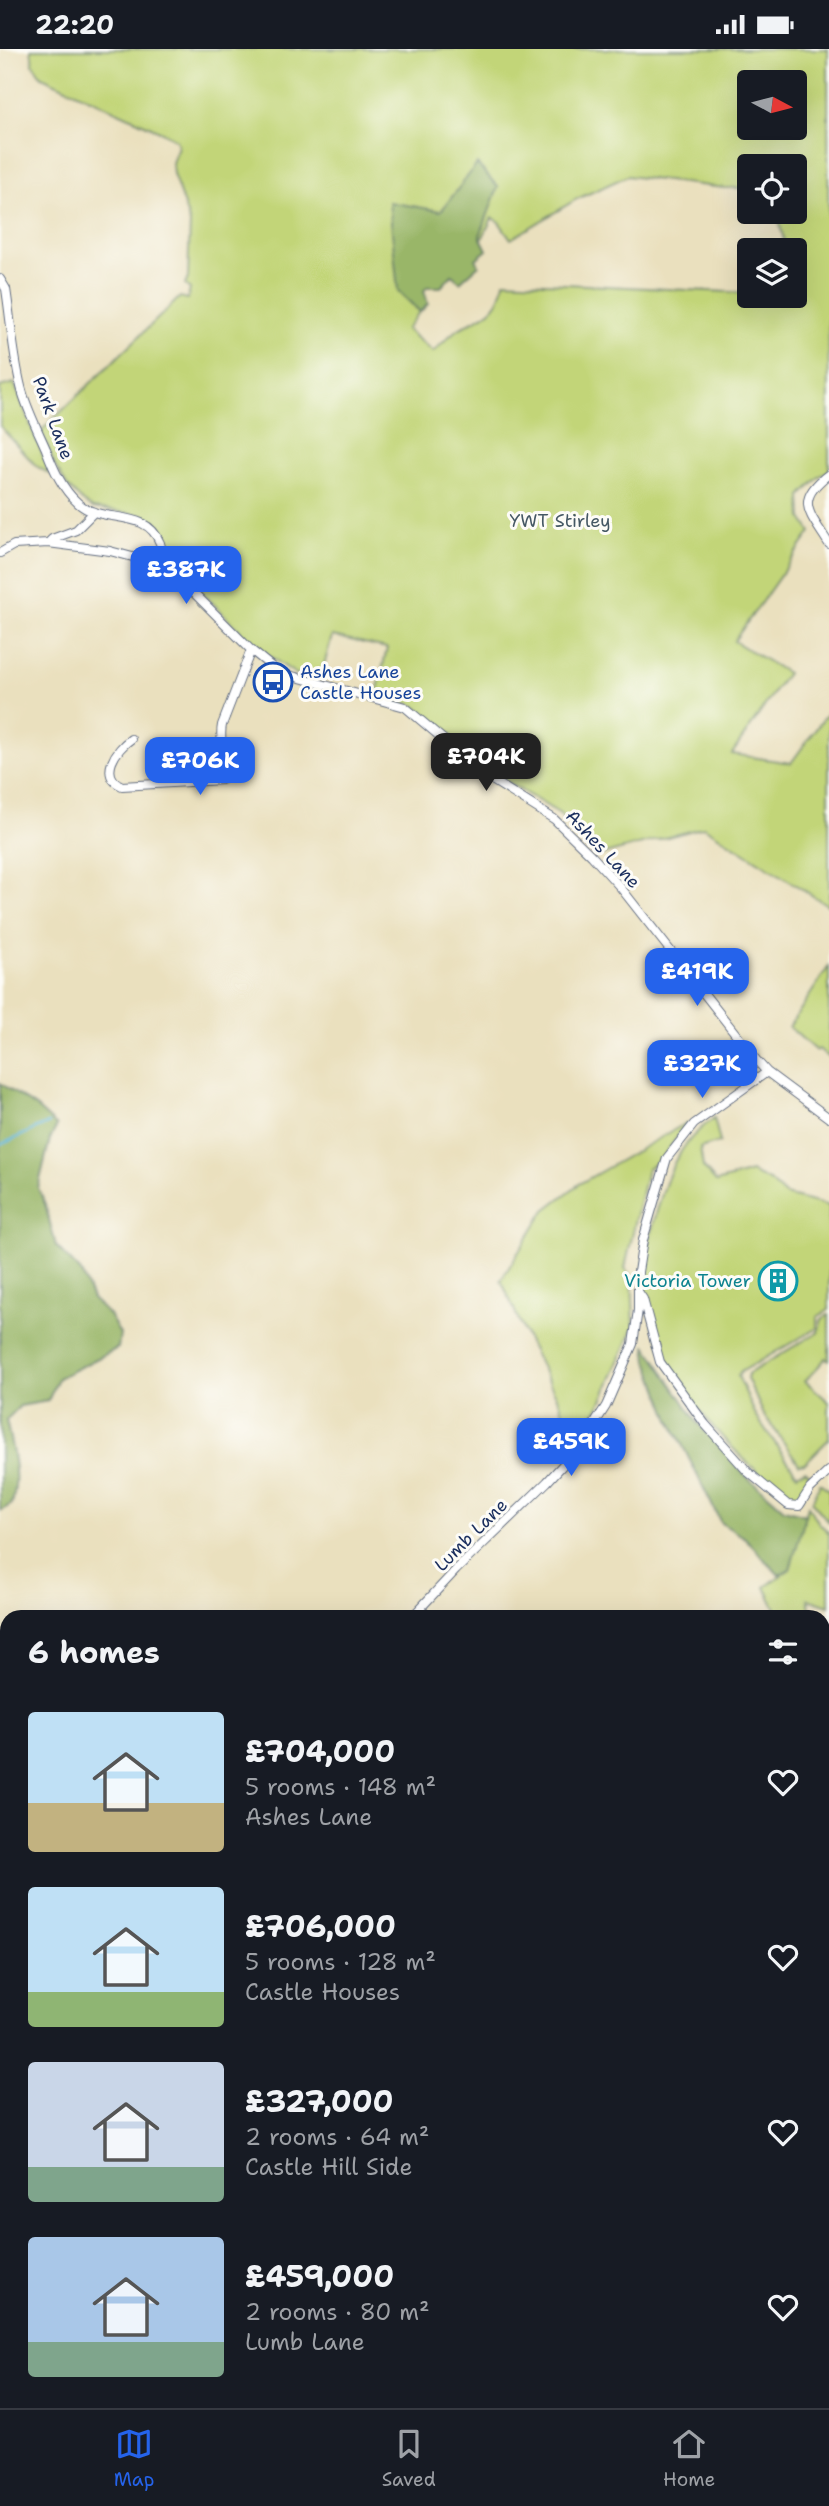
<!DOCTYPE html>
<html lang="en">
<head>
<meta charset="utf-8">
<style>
	:root { --surface:#171b24; --page:#20242c; --text:#f1f3f6; --muted:#9ea1a6; --line:#363941; --accent:#2563eb }
	body { margin:0; font-family:"Shantell Sans",sans-serif; background:var(--page); color:var(--text); height:100vh; display:flex; flex-direction:column; font-size:26px; white-space:nowrap }
	* { box-sizing:border-box; margin:0 }
	p { font-size:23px; color:var(--muted) }
	.icon { flex:none; width:38px; height:38px; fill:none; stroke:currentColor; stroke-width:2; stroke-linecap:round; stroke-linejoin:round }
	.map { position:relative; flex:1; overflow:hidden }
	.sheet { position:absolute; left:0px; top:1561px; width:830px; height:798px; display:flex; flex-direction:column; background:var(--surface); border-radius:21px 21px 0 0; box-shadow:0 7px 28px #0002 }
	.sheet>* { flex:none }
	.needle { width:46px; rotate:97deg }
	.fabs { position:absolute; left:737px; top:21px; display:grid; gap:14px }
	.fabs a { display:grid; place-items:center; width:70px; height:70px; border-radius:7px; background:var(--surface); box-shadow:0 7px 28px #0002; font-size:35px }
	.price { position:absolute; translate:-50% -60px; padding:0 16px; border-radius:14px; background:var(--accent); color:#fff; font-size:23px; line-height:46px; filter:drop-shadow(0 2px 4px #0008) }
	.price::after { content:''; position:absolute; left:50%; top:42px; width:21px; height:16px; margin-left:-10px; background:inherit; clip-path:polygon(0 0,100% 0,50% 100%) }
	.price.on { background:#222; color:#fff }
	ul { padding:0; list-style:none }
	li { display:flex; align-items:center; gap:21px; height:175px; padding:0 28px }
	li span { display:grid; place-items:center; flex:none; width:196px; height:140px; border-radius:7px; color:#555 }
	li>.icon { margin-inline-start:auto }
	span .icon { width:84px; height:84px; fill:#fffc; stroke-width:1 }
	li b { font-size:30px }
	h2 { display:flex; justify-content:space-between; align-items:center; height:84px; padding:0 28px; font-size:30px }
	.status { display:flex; justify-content:space-between; align-items:center; height:49px; padding:0 35px; background:var(--surface); direction:ltr }
	.status svg { height:19px; fill:currentColor }
	.menu { display:flex; justify-content:space-around; align-items:center; height:98px; border-top:2px solid var(--line); background:var(--surface); font-size:19px; color:var(--muted) }
	.menu a { display:grid; justify-items:center; gap:4px }
	.menu .on { color:var(--accent) }
	.map>svg:first-child { display:block }
</style>
</head>
<body>
<div class="status"><b>22:20</b><svg viewBox="0 0 49 12"><path d="M0 12V9h3v3zM5 12V6h3v6zM10 12V3h3v9zM15 12V0h3v12zM26 1h20v11H26zM47 4h2v5h-2z"/></svg></div>
<div class="map">
<svg width="829" height="2359" viewBox="0 0 829 2359">
	<rect width="100%" height="100%" fill="#fdfcf7"/>
	<filter id="ink" filterUnits="userSpaceOnUse"><feTurbulence type="fractalNoise" baseFrequency=".0143" numOctaves="2"/><feDisplacementMap in="SourceGraphic" scale="14" xChannelSelector="R" yChannelSelector="G"/><feConvolveMatrix kernelMatrix="1 2 1 2 8 2 1 2 1" color-interpolation-filters="sRGB"/></filter>
	<filter id="wash" filterUnits="userSpaceOnUse"><feTurbulence type="fractalNoise" baseFrequency=".00686" numOctaves="4" result="noise"/><feDisplacementMap in="SourceGraphic" scale="28" xChannelSelector="R" yChannelSelector="G"/><feGaussianBlur stdDeviation="1.57" result="paint"/><feColorMatrix in="noise" values="0 0 0 0 0 0 0 0 0 0 0 0 0 0 0 0 0 1.4 0 .05"/><feComposite in="paint" operator="in"/></filter>
	<g filter="url(#wash)">
		<rect width="100%" height="100%" fill="#eae0be"/>
		<path fill="#c2d578" stroke="#6e826b" stroke-width="2" fill-rule="evenodd" d="M 31,0 L 828,0 L 829,421 L 819,428 L 801,447 L 802,469 L 811,483 L 734,592 L 787,624 L 732,705 L 791,714 L 829,662 L 829,857 L 704,778 L 602,806 L 560,765 L 504,731 L 415,657 L 377,644 L 387,599 L 332,587 L 320,631 L 296,625 L 257,599 L 193,534 L 179,526 L 156,475 L 142,466 L 93,459 L 82,452 L 68,438 L 55,417 L 41,382 L 180,248 L 188,250 L 190,240 L 185,236 L 188,229 L 190,174 L 173,125 L 172,114 L 178,97 L 176,91 L 160,82 L 42,28 L 33,15 ZM 749,33 L 794,33 L 794,79 L 749,79 ZM 749,117 L 794,117 L 794,163 L 777,163 L 784,192 L 782,201 L 794,201 L 794,247 L 749,247 L 749,244 L 504,232 C 500,267 478,266 453,284 C 446,290 440,297 433,303 L 406,280 L 420,262 L 422,240 L 482,190 L 492,169 L 499,173 L 511,190 L 577,150 L 627,127 L 724,139 L 749,139 Z
			M 14,334 L 50,425 L 36,417 L 0,377 L 0,338 Z
			M 829,917 L 829,1009 L 819,1000 L 816,1002 L 789,978 Z
			M 714,1069 L 720,1093 L 700,1099 L 703,1118 L 716,1133 L 751,1123 L 771,1133 L 785,1146 L 829,1157 L 829,1261 L 817,1268 L 817,1279 L 741,1323 L 738,1327 L 756,1367 L 797,1425 L 805,1421 L 813,1428 L 805,1434 L 801,1450 L 791,1451 C 723,1397 655,1326 644,1235 C 641,1211 651,1185 657,1162 C 669,1120 678,1095 714,1069 Z
			M 688,1073 L 662,1109 L 647,1120 L 625,1219 L 632,1228 L 634,1278 L 599,1358 L 574,1397 L 560,1354 L 530,1296 L 501,1231 L 545,1161 L 579,1135 Z
			M 829,1266 L 829,1311 L 826,1309 L 805,1332 L 829,1353 L 829,1390 L 805,1414 L 799,1415 L 763,1364 L 747,1329 L 748,1325 L 818,1283 L 822,1270 Z
			M 820,1434 L 829,1441 L 829,1473 L 812,1453 Z
			M 808,1457 L 819,1474 L 829,1484 L 829,1557 L 808,1550 L 812,1568 L 780,1568 L 765,1538 L 790,1520 Z"/>
		<path fill="#99b668" stroke="#5a7263" stroke-width="2" d="M 477,115 L 498,138 L 480,187 L 487,201 L 476,210 L 479,216 L 460,233 L 452,226 L 441,238 L 427,238 L 424,242 L 428,255 L 420,263 L 398,242 L 389,153 L 441,162 Z
			M 0,1034 L 37,1059 L 57,1077 L 50,1090 L 38,1139 L 45,1155 L 56,1197 L 81,1223 L 92,1250 L 109,1266 L 120,1285 L 118,1299 L 58,1329 L 48,1352 L 20,1357 L 6,1371 C 12,1399 20,1426 12,1455 L 0,1462 Z
			M 646,1296 L 697,1373 L 744,1425 L 784,1460 L 806,1466 L 790,1520 L 779,1526 L 744,1488 L 721,1474 L 670,1371 L 648,1312 Z
			M 0,1765 L 7,1766 L 7,1984 L 0,1968 Z
			M 59,2352 L 283,2352 L 285,2359 L 62,2359 Z"/>
		<g fill="none" stroke-linecap="round" stroke-linejoin="round">
			<path stroke="#5cb5d9" stroke-width="2.5" d="M 0,1096 L 49,1074
				M 0,1649 L 7,1655
				M 7,1725 L 4,1726 L 1,1753 L 7,1765
				M 0,1806 L 7,1807
				M 67,2352 L 70,2359
				M 234,2352 L 236,2359"/>
		</g>
	</g>
	<g filter="url(#ink)">
		<g fill="none" stroke-linecap="round" stroke-linejoin="round">
			<defs>
				<path id="minor" d="M 0,230 L 6,240 C 11,272 14,316 23,345 C 29,364 38,382 46,400 C 53,419 62,440 78,454 C 102,476 146,458 160,494 C 163,503 164,512 161,520
					M 829,425 C 793,452 810,464 829,495
					M 48,494 L 52,490 L 76,481 L 94,463
					M 0,504 L 14,496 L 48,494 L 110,502 L 140,510 L 182,532 L 251,601 L 278,623 L 405,658 L 489,729 L 554,770 L 592,807 L 621,839 L 757,1012 L 767,1023 L 829,1069
					M 131,690 C 116,700 98,727 122,737 L 222,731 C 229,714 218,695 222,676 L 251,601
					M 639,1244 L 643,1250 L 660,1313 L 705,1375 L 748,1423 L 788,1456 L 799,1457 L 810,1440 L 829,1422
					M 412,1568 L 456,1521 L 547,1433 L 581,1396 L 606,1357 L 633,1295 L 638,1261 L 638,1223 L 643,1191 L 667,1109 L 694,1075 L 767,1023
					M 502,2352 L 503,2359"/>
			</defs>
			<use href="#minor" stroke="#636d80" stroke-width="10"/>
			<use href="#minor" stroke="#fff" stroke-width="8"/>
		</g>
	</g>
	<defs>
		<symbol id="bus-ring" viewBox="-11 -11 22 22"><circle r="9.5" fill="#fdfcf7" stroke="#1a4fb4" stroke-width="1.5"/><path d="M-5-6H5V4H4V6H2V4H-2V6H-4V4H-5ZM-3.5-4V0h7V-4ZM-3.5 1.2v1.5H-2V1.2ZM2 1.2v1.5H3.5V1.2Z" fill="#1a4fb4"/></symbol>
		<symbol id="building-ring" viewBox="-11 -11 22 22"><circle r="9.5" fill="#fdfcf7" stroke="#0f9aa8" stroke-width="1.5"/><path d="M-4-6H4V6H1V3H-1V6H-4ZM-2.5-4.3h1.7v1.8h-1.7ZM.8-4.3h1.7v1.8H.8ZM-2.5-1h1.7V.8h-1.7ZM.8-1h1.7V.8H.8Z" fill="#0f9aa8"/></symbol>
	</defs>
	<g fill-rule="evenodd">
		<use href="#bus-ring" x="251" y="611" width="44" height="44"/>
		<use href="#building-ring" x="756" y="1210" width="44" height="44"/>
	</g>
	<g text-anchor="middle" dominant-baseline="central" stroke-width="6" stroke-linejoin="round" paint-order="stroke">
		<g font-size="18" fill="#1b2f5e" stroke="#fdfcf7">
			<text transform="translate(53 369) rotate(70)">Park Lane</text>
			<text transform="translate(603 800) rotate(47)">Ashes Lane</text>
			<text transform="translate(471 1486) rotate(-45)">Lumb Lane</text>
		</g>
		<g font-size="18" fill="#455864" stroke="#fdfcf7">
			<text x="560" y="472">YWT Stirley</text>
		</g>
		<g font-size="18" fill="#164399" stroke="#fdfcf7" text-anchor="start">
			<text x="300" y="623">Ashes Lane<tspan x="300" dy="21">Castle Houses</tspan></text>
		</g>
		<g font-size="18" fill="#0d838f" stroke="#fdfcf7" text-anchor="end">
			<text x="751" y="1232">Victoria Tower</text>
		</g>
	</g>
</svg>
<div class="fabs">
<a><svg class="needle" viewBox="-14 -14 28 28"><path d="M0-13l5 13h-10z" fill="#e53935"/><path d="M0 13l5-13h-10z" fill="#9ea1a6"/></svg></a>
<a><svg class="icon" aria-label="locate" viewBox="0 0 24 24"><circle cx="12" cy="12" r="6"/><path d="M12 2v4M12 18v4M2 12h4M18 12h4"/></svg></a>
<a><svg class="icon" aria-label="layers" viewBox="0 0 24 24"><path d="M12 4l9 5-9 5-9-5zM3 14l9 5 9-5"/></svg></a>
</div>
<b class="price" style="left:186px;top:557px">£387K</b>
<b class="price on" style="left:486px;top:744px">£704K</b>
<b class="price" style="left:200px;top:748px">£706K</b>
<b class="price" style="left:697px;top:959px">£419K</b>
<b class="price" style="left:702px;top:1051px">£327K</b>
<b class="price" style="left:571px;top:1429px">£459K</b>
<section class="sheet">
<h2>6 homes<svg class="icon" aria-label="filters" viewBox="0 0 24 24"><path d="M4 7h16M4 17h16"/><circle cx="9" cy="7" r="2"/><circle cx="15" cy="17" r="2"/></svg></h2>
<ul>
<li><span style="background:linear-gradient(#bfe0f5 65%,#c2b280 0)"><svg class="icon" aria-label="home" viewBox="0 0 24 24"><path d="M3 11l9-7 9 7M6 9v11h12V9"/></svg></span><div><b>£704,000</b><p>5 rooms · 148 m²</p><p>Ashes Lane</p></div><svg class="icon" aria-label="heart" viewBox="0 0 24 24"><path d="M12 20l-8-8c-3-5 5-10 8-4 3-6 11-1 8 4z"/></svg></li>
<li><span style="background:linear-gradient(#bfe0f5 75%,#8fb573 0)"><svg class="icon" aria-label="home" viewBox="0 0 24 24"><path d="M3 11l9-7 9 7M6 9v11h12V9"/></svg></span><div><b>£706,000</b><p>5 rooms · 128 m²</p><p>Castle Houses</p></div><svg class="icon" aria-label="heart" viewBox="0 0 24 24"><path d="M12 20l-8-8c-3-5 5-10 8-4 3-6 11-1 8 4z"/></svg></li>
<li><span style="background:linear-gradient(#c9d6e8 75%,#7fa58c 0)"><svg class="icon" aria-label="home" viewBox="0 0 24 24"><path d="M3 11l9-7 9 7M6 9v11h12V9"/></svg></span><div><b>£327,000</b><p>2 rooms · 64 m²</p><p>Castle Hill Side</p></div><svg class="icon" aria-label="heart" viewBox="0 0 24 24"><path d="M12 20l-8-8c-3-5 5-10 8-4 3-6 11-1 8 4z"/></svg></li>
<li><span style="background:linear-gradient(#a9c7e8 75%,#7fa58c 0)"><svg class="icon" aria-label="home" viewBox="0 0 24 24"><path d="M3 11l9-7 9 7M6 9v11h12V9"/></svg></span><div><b>£459,000</b><p>2 rooms · 80 m²</p><p>Lumb Lane</p></div><svg class="icon" aria-label="heart" viewBox="0 0 24 24"><path d="M12 20l-8-8c-3-5 5-10 8-4 3-6 11-1 8 4z"/></svg></li>
</ul>
</section>
</div>
<nav class="menu">
<a class="on"><svg class="icon" aria-label="map" viewBox="0 0 24 24"><path d="M3 6l6-2 6 2 6-2v14l-6 2-6-2-6 2zM9 4v14M15 6v14"/></svg>Map</a>
<a><svg class="icon" aria-label="saved" viewBox="0 0 24 24"><path d="M7 4h10v16l-5-4-5 4z"/></svg>Saved</a>
<a><svg class="icon" aria-label="home" viewBox="0 0 24 24"><path d="M3 11l9-7 9 7M6 9v11h12V9"/></svg>Home</a>
</nav>
</body>
</html>
